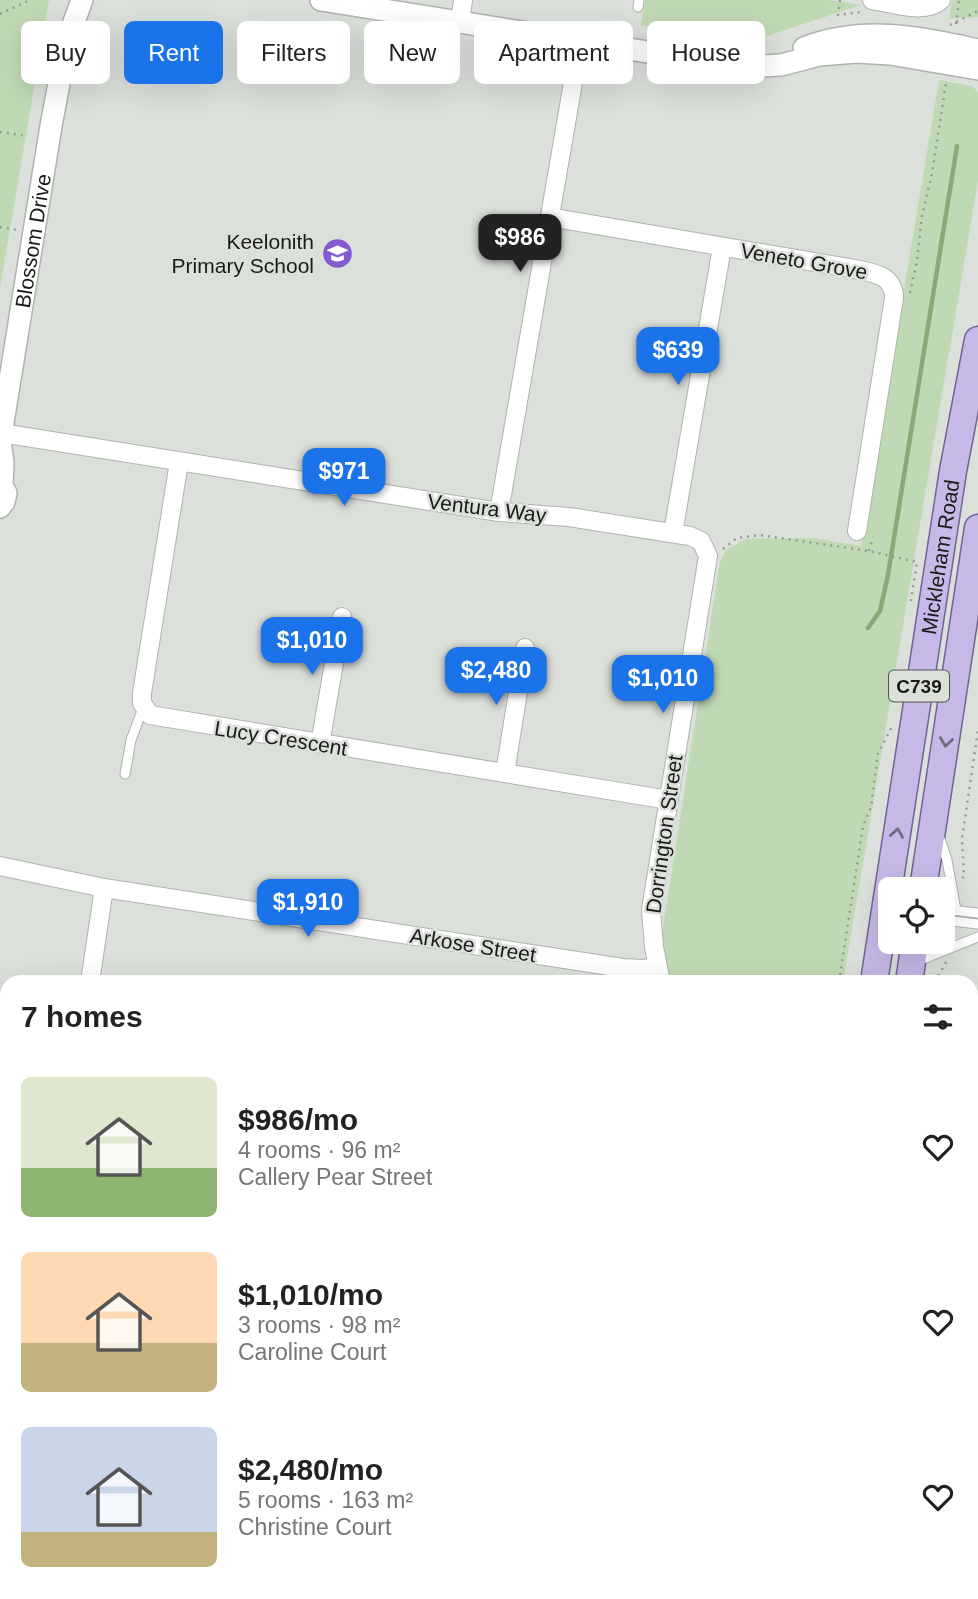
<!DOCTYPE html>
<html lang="en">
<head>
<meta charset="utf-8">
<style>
	:root { --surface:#fff; --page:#f2f2f2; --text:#222; --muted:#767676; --accent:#1a73e8 }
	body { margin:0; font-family:Helvetica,sans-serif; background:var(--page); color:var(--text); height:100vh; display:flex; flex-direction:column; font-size:26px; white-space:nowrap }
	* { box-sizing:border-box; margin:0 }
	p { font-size:23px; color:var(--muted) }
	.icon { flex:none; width:38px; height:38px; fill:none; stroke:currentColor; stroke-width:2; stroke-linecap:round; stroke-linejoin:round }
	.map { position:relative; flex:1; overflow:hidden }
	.side { position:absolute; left:0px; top:975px; width:978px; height:625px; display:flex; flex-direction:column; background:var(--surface); border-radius:21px 21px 0 0; box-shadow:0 7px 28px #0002 }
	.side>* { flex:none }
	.hud { position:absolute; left:21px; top:21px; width:936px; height:63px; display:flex; gap:14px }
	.controls { position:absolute; left:878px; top:877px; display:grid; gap:14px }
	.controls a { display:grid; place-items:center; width:77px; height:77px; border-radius:10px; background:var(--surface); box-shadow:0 7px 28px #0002; font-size:35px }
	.price { position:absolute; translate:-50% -60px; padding:0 16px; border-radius:14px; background:var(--accent); color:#fff; font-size:23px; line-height:46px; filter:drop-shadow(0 2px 4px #0008) }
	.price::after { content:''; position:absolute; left:50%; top:42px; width:21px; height:16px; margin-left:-10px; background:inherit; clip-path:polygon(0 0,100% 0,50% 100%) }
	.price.selected { background:#222; color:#fff }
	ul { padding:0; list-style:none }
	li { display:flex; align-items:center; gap:21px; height:175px; padding:0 21px }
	li span { display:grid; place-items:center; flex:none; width:196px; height:140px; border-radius:10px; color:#555 }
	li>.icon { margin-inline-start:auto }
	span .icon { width:84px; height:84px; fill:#fffc; stroke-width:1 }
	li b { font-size:30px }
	h2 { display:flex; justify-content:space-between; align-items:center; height:84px; padding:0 21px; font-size:30px }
	.chip { padding:0 24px; border-radius:10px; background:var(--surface); box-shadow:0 7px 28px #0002; font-size:24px; line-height:63px }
	.chip.selected { background:var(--accent); color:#fff }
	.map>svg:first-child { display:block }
</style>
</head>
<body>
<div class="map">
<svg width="978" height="1599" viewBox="0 0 978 1599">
	<rect width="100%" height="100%" fill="#dce0db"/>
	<path fill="#c0d9b5" d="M 0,0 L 49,0 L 0,288 Z
		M 645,0 L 830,0 L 861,5 L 752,41 L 641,25 Z
		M 952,0 L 978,0 L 978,17 L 949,19 Z
		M 939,80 L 972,86 L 978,92 L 978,181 L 843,982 L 667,982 L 660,947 L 720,561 L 726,550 L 746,539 L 814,538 L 861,546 Z
		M 0,1424 L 7,1425 L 7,1592 L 129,1593 L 128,1599 L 0,1599 Z"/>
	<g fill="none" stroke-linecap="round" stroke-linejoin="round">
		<path stroke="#88aa78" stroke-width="4.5" d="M 868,628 L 880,611 L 888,575 L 957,146
			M 971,1176 L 978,1173"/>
		<defs>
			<path id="service" d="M 638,7 L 639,0
				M 125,774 L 131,740 L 143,708
				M 939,836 L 947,860 L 956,910
				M 943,909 L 978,913
				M 943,920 L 978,924
				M 918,961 L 978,937
				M 917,1599 L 918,1592"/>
			<path id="minor" d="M 872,0 C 892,3 925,15 941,0
				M 460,22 L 463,0
				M 549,217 L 855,269 C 874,273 894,275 894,298 L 857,531
				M 1,433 L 499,512 L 569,517 L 690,536 L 701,541 L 708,556 L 651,910 L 654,947 L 661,982
				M 179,462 L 142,693 L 142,703 L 150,715 L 669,800
				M 499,512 L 580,42
				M 673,533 L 722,247
				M 320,744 L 342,617
				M 505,773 L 525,648
				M 0,866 L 104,888 L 623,968 L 643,969 L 658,967
				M 90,982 L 104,888
				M 971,1331 L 978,1333
				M 971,1541 L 978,1542
				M 971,1560 L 978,1561
				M 137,1599 L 138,1592
				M 306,1599 L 307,1592"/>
			<g id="tertiary">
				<path d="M 321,0 L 742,67 L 781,65 L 819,55 L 856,52 L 890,54 L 978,69"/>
				<path d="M 804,48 C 863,25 918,37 978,50"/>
				<path d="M 0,483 L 6,493 L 4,502 L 0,507"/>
				<path id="s1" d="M 2,485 L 3,463 L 0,441 L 51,126 L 67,41 L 82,0"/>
				<path d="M 0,1396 L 7,1398"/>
			</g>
			<g id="primary">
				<path d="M 923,889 L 978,528"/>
				<path id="s2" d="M 874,982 L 953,471 L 978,340"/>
				<path d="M 909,982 L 915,942"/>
				<path d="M 780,1599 L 781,1592"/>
				<path d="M 813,1599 L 814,1592"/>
			</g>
		</defs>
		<use href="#service" stroke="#afb3ae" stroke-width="11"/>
		<use href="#minor" stroke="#afb3ae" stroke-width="20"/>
		<use href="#tertiary" stroke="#afb3ae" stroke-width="24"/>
		<use href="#primary" stroke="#716394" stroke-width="29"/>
		<path stroke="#969995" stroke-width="2.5" stroke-dasharray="2 5" stroke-linecap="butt" d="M 840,0 L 838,15 L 861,12
			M 0,14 L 30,0
			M 956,24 L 959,0
			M 950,25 L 978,11
			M 0,132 L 27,136
			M 0,227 L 17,230
			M 910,293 L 917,261 L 922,216 L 932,174 L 946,83
			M 723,549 L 737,538 L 760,535 L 869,551 L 917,562 L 910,606
			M 869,551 L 873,537
			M 962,878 L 964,877 L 962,839 L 978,730
			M 839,982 L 863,826 L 871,807 L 878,753 L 892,727
			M 935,982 L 946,962
			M 0,1374 L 7,1375
			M 0,1423 L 7,1424
			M 0,1470 L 7,1485
			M 0,1574 L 7,1577
			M 971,1584 L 978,1585
			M 40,1592 L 50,1599
			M 17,1599 L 18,1592
			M 102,1599 L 103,1592
			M 155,1599 L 156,1592
			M 749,1599 L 750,1592
			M 847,1599 L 848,1592"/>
		<use href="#service" stroke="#fff" stroke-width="9"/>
		<use href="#minor" stroke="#fff" stroke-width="18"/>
		<use href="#tertiary" stroke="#fff" stroke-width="21"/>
		<use href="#primary" stroke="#c6b9e7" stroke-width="26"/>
	</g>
	<defs><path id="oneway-chevron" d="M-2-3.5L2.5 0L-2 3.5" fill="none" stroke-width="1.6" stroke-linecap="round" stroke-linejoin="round" transform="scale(1.75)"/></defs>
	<g stroke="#706a80">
		<use href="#oneway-chevron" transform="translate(946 742) rotate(98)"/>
		<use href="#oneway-chevron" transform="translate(897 833) rotate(-81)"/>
	</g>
	<defs>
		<symbol id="school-disc" viewBox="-11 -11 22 22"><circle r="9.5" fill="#845ad3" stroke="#dce0db"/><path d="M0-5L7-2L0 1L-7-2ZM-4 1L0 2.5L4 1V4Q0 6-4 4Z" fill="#fff"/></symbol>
	</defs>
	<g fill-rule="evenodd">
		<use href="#school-disc" x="320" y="236" width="35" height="35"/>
	</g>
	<g text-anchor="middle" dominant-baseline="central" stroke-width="5" stroke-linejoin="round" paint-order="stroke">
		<rect fill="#dce0db" stroke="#545653" stroke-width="2" x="889" y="670.5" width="60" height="31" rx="5"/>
		<g font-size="19" font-weight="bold" fill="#1a1b19">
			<text x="919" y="686">C739</text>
		</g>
		<g font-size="21" fill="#1a1b19" stroke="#dce0db">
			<text stroke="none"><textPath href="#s1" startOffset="247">Blossom Drive</textPath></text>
			<text transform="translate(804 261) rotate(10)">Veneto Grove</text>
			<text transform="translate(487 508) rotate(7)">Ventura Way</text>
			<text stroke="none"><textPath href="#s2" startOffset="430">Mickleham Road</textPath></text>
			<text transform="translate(281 738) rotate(9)">Lucy Crescent</text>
			<text transform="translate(664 834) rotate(-82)">Dorrington Street</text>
			<text transform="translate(473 945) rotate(9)">Arkose Street</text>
		</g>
		<g font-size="21" fill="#1a1b19" stroke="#dce0db" text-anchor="end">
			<text x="314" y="241">Keelonith<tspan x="314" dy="24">Primary School</tspan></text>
		</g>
	</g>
</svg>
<div class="controls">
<a><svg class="icon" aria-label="locate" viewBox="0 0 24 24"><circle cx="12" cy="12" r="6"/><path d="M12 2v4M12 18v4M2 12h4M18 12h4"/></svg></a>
</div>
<b class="price selected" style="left:520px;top:274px">$986</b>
<b class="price" style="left:678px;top:387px">$639</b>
<b class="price" style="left:344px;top:508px">$971</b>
<b class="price" style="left:312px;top:677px">$1,010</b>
<b class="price" style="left:496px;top:707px">$2,480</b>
<b class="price" style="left:663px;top:715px">$1,010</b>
<b class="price" style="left:308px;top:939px">$1,910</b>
<div class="hud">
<a class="chip">Buy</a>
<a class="chip selected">Rent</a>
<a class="chip">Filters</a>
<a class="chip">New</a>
<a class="chip">Apartment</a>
<a class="chip">House</a>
</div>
<section class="side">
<h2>7 homes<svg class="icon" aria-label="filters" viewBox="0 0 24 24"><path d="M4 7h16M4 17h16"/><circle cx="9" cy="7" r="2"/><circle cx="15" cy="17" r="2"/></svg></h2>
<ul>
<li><span style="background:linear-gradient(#dfe7d0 65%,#8fb573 0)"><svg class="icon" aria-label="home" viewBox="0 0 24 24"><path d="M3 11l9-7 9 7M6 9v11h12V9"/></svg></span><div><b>$986/mo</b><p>4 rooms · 96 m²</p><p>Callery Pear Street</p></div><svg class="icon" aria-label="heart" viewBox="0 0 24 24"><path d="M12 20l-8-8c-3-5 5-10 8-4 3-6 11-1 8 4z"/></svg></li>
<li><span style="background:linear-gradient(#ffd9b3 65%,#c2b280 0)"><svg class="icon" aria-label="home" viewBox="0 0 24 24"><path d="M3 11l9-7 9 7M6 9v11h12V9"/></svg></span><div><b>$1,010/mo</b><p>3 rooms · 98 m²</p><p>Caroline Court</p></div><svg class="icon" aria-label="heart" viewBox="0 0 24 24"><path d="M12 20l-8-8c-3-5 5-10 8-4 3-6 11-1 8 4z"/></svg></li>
<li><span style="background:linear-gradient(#c9d6e8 75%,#c2b280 0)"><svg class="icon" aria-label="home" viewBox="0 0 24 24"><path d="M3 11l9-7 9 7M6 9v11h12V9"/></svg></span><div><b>$2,480/mo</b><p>5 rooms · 163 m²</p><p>Christine Court</p></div><svg class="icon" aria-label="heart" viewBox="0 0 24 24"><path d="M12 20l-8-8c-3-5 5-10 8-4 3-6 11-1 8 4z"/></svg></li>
</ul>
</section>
</div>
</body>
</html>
